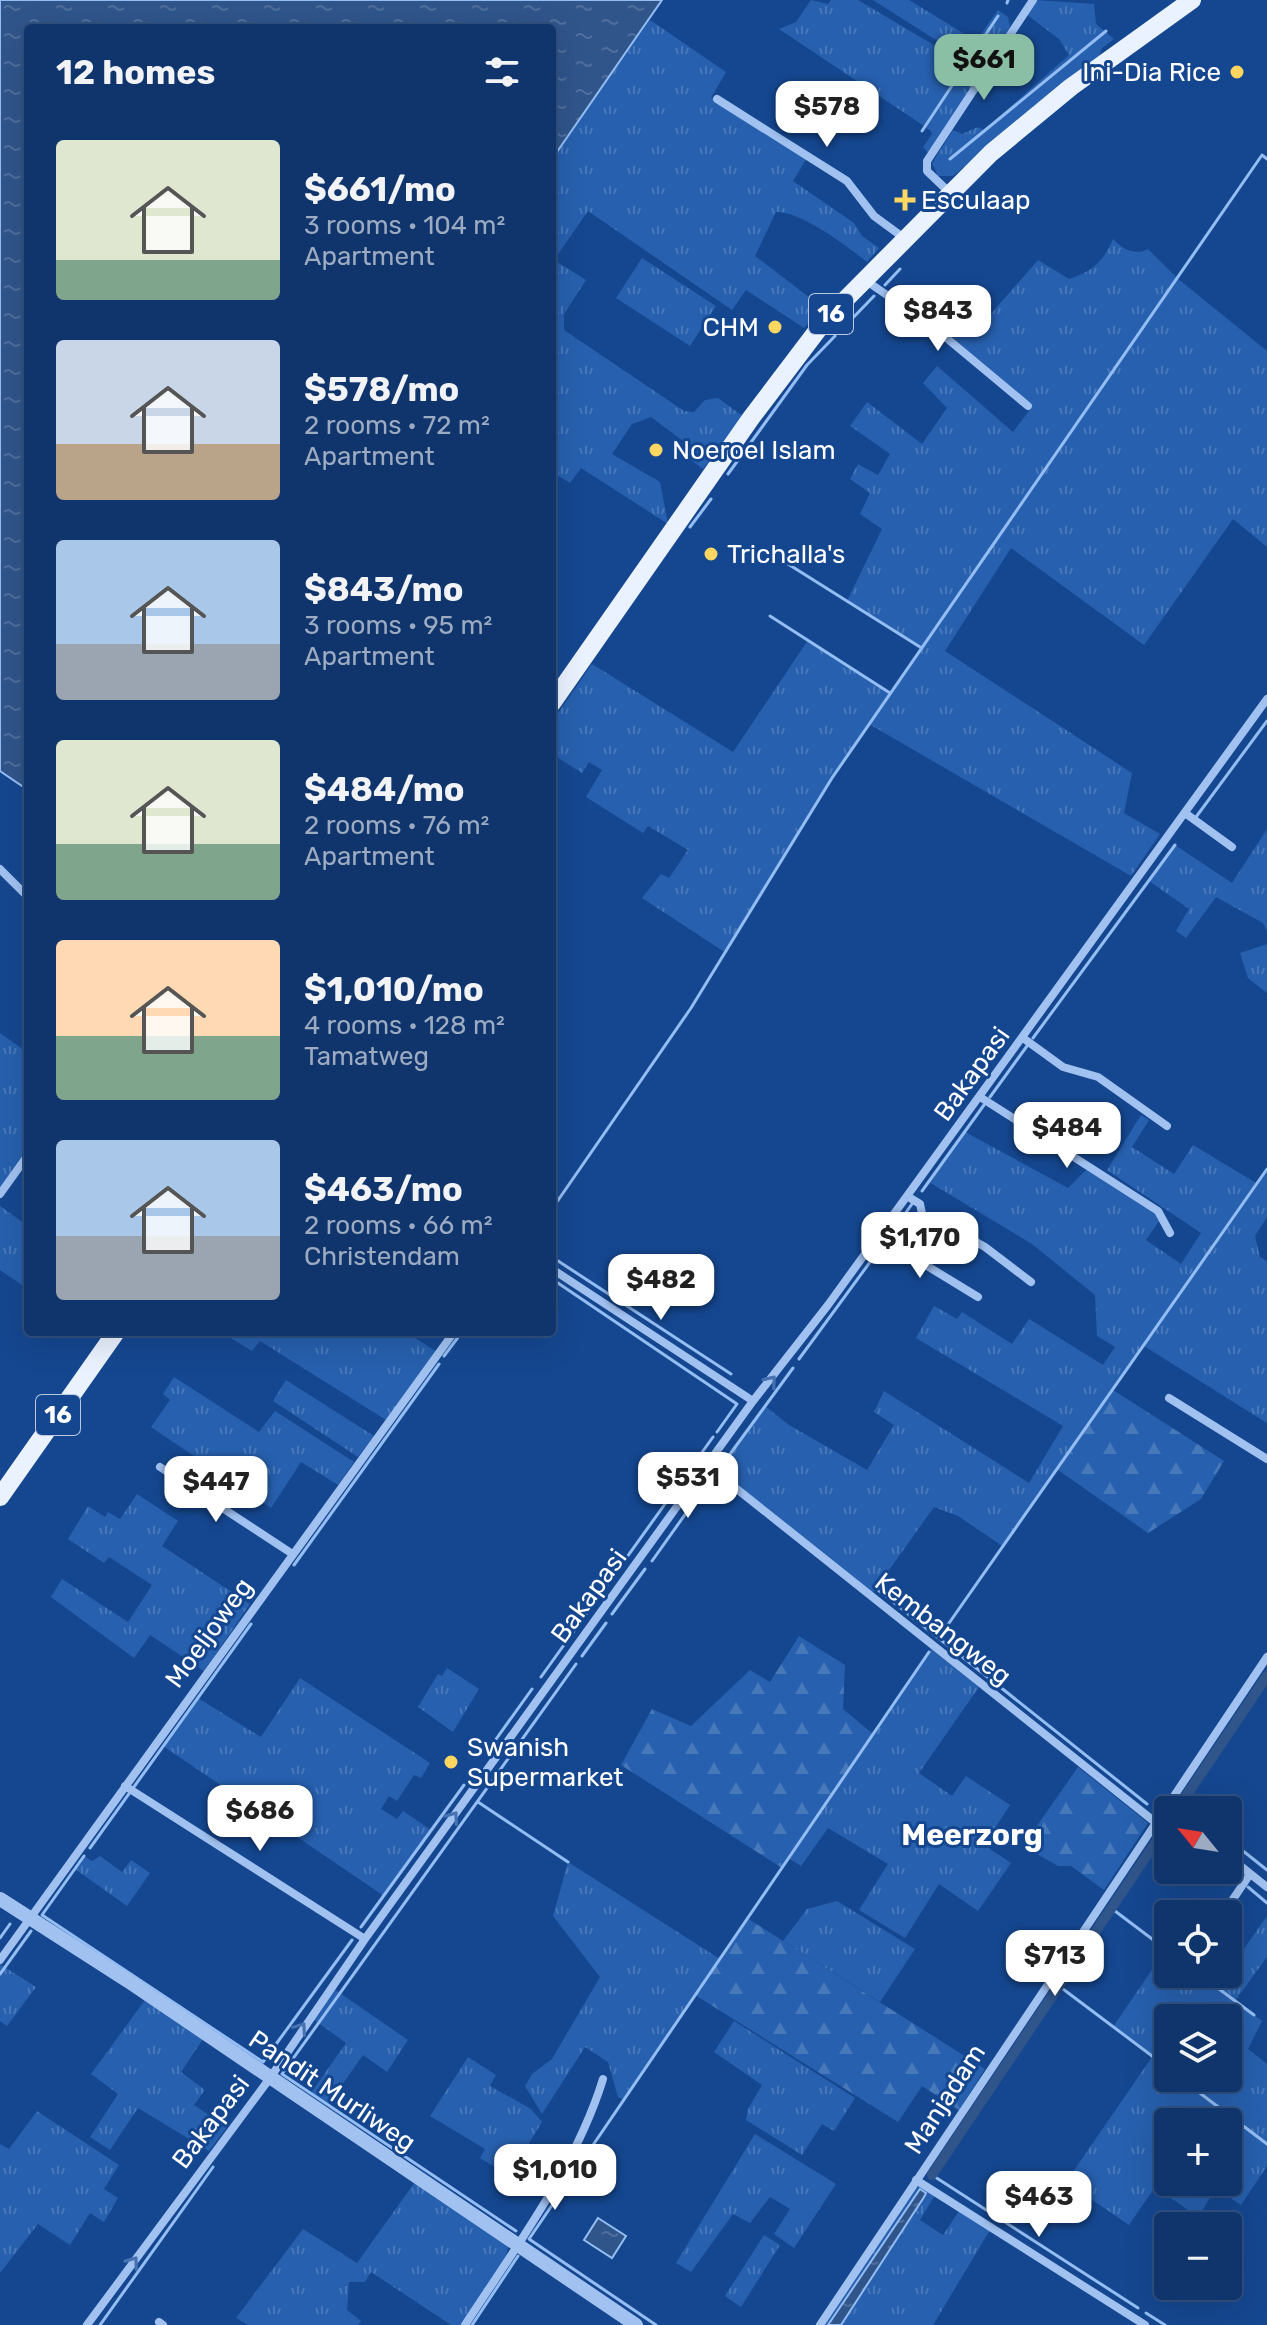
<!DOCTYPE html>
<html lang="en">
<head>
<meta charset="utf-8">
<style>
	:root { --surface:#10356c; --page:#193d72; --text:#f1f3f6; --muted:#9cabc2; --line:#30507f; --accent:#8abfa5 }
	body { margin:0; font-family:Rubik,sans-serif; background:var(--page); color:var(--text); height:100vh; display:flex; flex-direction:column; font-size:30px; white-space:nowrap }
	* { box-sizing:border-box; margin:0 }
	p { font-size:26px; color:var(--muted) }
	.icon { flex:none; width:44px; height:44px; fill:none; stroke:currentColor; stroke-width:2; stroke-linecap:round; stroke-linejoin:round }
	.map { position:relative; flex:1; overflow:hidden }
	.side { position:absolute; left:24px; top:24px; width:532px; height:1312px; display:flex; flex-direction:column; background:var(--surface); border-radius:8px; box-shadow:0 8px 32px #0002,0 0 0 2px var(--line) }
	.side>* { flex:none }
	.needle { width:52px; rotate:300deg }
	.fabs { position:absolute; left:1154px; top:1796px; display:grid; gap:16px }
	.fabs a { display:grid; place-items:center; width:88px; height:88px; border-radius:8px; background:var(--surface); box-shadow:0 8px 32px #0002,0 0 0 2px var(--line); font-size:40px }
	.price { position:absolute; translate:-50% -68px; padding:0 18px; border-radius:16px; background:#fff; color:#222; font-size:26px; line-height:52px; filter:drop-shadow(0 2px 4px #0008) }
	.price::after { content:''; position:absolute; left:50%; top:48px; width:24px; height:18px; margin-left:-12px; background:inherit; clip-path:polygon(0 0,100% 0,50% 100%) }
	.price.on { background:var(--accent); color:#111 }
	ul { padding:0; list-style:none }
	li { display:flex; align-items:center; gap:24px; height:200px; padding:0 32px }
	li span { display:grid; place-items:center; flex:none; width:224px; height:160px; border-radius:8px; color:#555 }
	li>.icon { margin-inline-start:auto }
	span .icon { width:96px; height:96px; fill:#fffc; stroke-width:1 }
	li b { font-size:34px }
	h2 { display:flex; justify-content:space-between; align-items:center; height:96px; padding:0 32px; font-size:34px }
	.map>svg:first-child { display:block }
</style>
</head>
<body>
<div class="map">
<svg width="1267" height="2325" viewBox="0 0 1267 2325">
	<defs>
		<pattern id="grass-tufts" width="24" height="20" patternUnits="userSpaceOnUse" patternTransform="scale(2)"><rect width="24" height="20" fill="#2760ae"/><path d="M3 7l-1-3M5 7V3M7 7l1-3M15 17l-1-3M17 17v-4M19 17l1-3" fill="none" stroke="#4778ba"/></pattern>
		<pattern id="forest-firs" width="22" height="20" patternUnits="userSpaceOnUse" patternTransform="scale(2)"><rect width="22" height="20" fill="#2760ae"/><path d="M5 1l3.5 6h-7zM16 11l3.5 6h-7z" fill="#4778ba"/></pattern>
		<pattern id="water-ripples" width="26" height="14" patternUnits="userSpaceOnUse" patternTransform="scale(2)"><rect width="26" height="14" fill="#30558b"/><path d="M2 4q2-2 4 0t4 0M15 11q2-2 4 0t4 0" fill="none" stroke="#4f6e9c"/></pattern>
	</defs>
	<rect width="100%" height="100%" fill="#154790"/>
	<path fill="url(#grass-tufts)" fill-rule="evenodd" d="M 811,0 L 828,4 L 831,0 L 858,0 L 974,69 L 977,79 L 929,154 L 923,147 L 932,134 L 930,130 L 779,29 L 796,22 Z
		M 873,0 L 909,0 L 976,41 L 998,10 L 1008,17 L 1010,27 L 985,68 L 980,68 Z
		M 1036,0 L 1094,4 L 1096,24 L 1114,39 L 1101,49 L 1100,56 L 953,176 L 938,176 L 932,163 L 953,130 L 962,134 L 978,127 L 984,130 L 1069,55 L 1059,39 L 1026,14 Z
		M 650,20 L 726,72 L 711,98 L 807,158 L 793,181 L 854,223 L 862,236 L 879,248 L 867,262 C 847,246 801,211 776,212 L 755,256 L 822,307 L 804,328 L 746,290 L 732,310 L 588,211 L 554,260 L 586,280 L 564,314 L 564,330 L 684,411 L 694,412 L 705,400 L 718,398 L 744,417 L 703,469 L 688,458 L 691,447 L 651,417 L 632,424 L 612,454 L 660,482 L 668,524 L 581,468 L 570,483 L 552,472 L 552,159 Z
		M 1113,239 C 1122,249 1135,256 1148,249 L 1177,278 L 1267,351 L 1267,547 L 1233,519 L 1144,645 L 1011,548 L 945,651 L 1132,773 L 1124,813 L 1160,834 L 1131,876 L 869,724 L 832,778 L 726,953 L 642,898 L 661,874 L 669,878 L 688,850 L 648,826 L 643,833 L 586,797 L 602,770 L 589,762 L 582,773 L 552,754 L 552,722 L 592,664 L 733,752 L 808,640 L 890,693 L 922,648 L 847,601 L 882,529 L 860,514 L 870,493 L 850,479 L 858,464 L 878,475 L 890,454 L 850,426 L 867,402 L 922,444 L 947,408 L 923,383 L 937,366 L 1013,432 L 1032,407 L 950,338 L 977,306 L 989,316 L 1038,260 L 1069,279 C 1093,271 1103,262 1113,239 Z
		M 642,258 L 716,306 L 690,346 L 616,298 Z
		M 1267,829 L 1267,931 L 1263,923 L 1216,897 L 1186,938 L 1176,931 L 1189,909 L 1149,881 L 1175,845 L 1232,883 Z
		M 1267,944 L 1267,993 L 1248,978 L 1240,953 Z
		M 0,1033 L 28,1053 L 28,1150 L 0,1187 Z
		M 1141,1115 L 1149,1120 L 1132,1147 L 1174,1174 L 1193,1145 L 1256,1183 L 1267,1169 L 1267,1217 L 1255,1236 L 1260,1257 L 1267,1261 L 1267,1423 L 1144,1346 L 1004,1547 L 958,1516 L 934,1507 L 872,1594 L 718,1469 L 765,1406 L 789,1425 L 867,1470 L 894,1425 L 874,1412 L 884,1391 L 1029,1483 L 1063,1426 L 916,1338 L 934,1306 L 957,1319 L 962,1312 L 1012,1344 L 1029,1319 L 1103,1365 L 1115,1347 L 1097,1336 L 1095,1295 L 1032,1244 L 929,1182 L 965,1132 L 1068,1188 L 1089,1167 L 1154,1210 L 1159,1221 L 1146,1240 L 1181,1264 L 1201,1233 L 1107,1170 Z
		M 0,1206 L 28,1226 L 25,1287 L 0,1270 Z
		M 221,1332 L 406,1332 L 437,1352 L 386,1420 L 260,1341 L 252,1351 Z
		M 174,1377 L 259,1432 L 275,1411 L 354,1462 L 338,1485 L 301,1462 L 271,1508 L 151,1427 L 170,1400 L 163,1394 Z
		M 286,1380 L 374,1436 L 358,1457 L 273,1401 Z
		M 137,1494 L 178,1521 L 162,1546 L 250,1604 L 204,1671 L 150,1635 L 134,1658 L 51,1597 L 62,1579 L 128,1622 L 152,1585 L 109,1557 L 104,1563 L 68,1539 L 88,1506 L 105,1517 L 108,1512 L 120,1519 Z
		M 931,1649 L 979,1687 L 919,1773 L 952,1796 L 966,1776 L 1010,1805 L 984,1845 L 1011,1863 L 978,1911 L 939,1884 L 905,1938 L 859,1910 L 888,1864 L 828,1828 L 801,1866 L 788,1858 Z
		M 447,1668 L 479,1689 L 453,1732 L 418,1707 L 438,1674 L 442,1676 Z
		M 300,1678 L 430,1763 L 421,1778 L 414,1775 L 397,1801 L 389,1796 L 381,1809 L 397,1819 L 403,1811 L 431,1830 L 384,1896 L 163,1746 L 198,1698 L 261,1737 Z
		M 84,1856 L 92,1861 L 100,1856 L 122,1872 L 131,1860 L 150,1873 L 127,1906 L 75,1869 Z
		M 568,1862 L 720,1959 L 624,2100 L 618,2097 L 608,2062 L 585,2047 L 542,2114 L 525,2086 L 532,2074 L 552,2059 L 600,1977 L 553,1916 Z
		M 837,1901 L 915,1949 L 880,2002 L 783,1941 L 807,1909 Z
		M 1267,1916 L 1267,1957 L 1235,2001 L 1262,2021 L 1248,2049 L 1267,2064 L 1267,2166 L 1241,2205 L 1216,2188 L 1198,2217 L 1155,2187 L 1129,2225 L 1066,2182 L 1152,2057 L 1113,2027 L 1166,1949 L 1168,1974 L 1199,1974 L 1217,1987 ZM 1228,2018 L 1228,2078 L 1168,2078 L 1168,2018 ZM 1168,2122 L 1228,2122 L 1228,2182 L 1168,2182 Z
		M 0,1964 L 36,1987 L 7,2026 L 0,2021 Z
		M 334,1989 L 408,2040 L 387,2072 L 363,2055 L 328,2105 L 311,2093 L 346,2043 L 313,2019 Z
		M 145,2000 L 203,2039 L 181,2072 L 205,2090 L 194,2105 L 227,2127 L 209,2151 L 138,2108 L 110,2150 L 90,2137 L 118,2094 L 91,2074 Z
		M 734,2021 L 855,2098 L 834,2131 L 822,2124 L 802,2155 L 746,2120 L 748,2109 L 762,2085 L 714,2052 Z
		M 468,2057 L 496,2075 L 490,2086 L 531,2109 L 542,2122 L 509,2176 L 480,2158 L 485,2149 L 430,2116 Z
		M 37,2111 L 119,2165 L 104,2189 L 118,2198 L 104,2222 L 90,2213 L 70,2245 L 38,2224 L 0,2273 L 0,2144 L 9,2149 Z
		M 755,2134 L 836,2184 L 794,2248 L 774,2234 L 790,2209 L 770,2197 L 750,2223 L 733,2214 L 691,2272 L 676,2263 Z
		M 415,2182 L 508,2247 L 506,2257 L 461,2325 L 451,2325 L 371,2272 L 365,2282 L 349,2282 L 347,2310 L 361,2321 L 358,2325 L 248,2325 L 236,2318 L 303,2229 L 357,2263 Z
		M 920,2186 L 935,2195 L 920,2220 L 943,2235 L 959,2211 L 990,2230 L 933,2325 L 841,2325 L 924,2197 L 920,2190 L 828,2325 L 823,2325 L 915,2188 Z
		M 764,2235 L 780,2245 L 741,2307 L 725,2296 Z"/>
	<path fill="url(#forest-firs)" d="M 1113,1390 L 1224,1461 L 1201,1499 L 1148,1533 L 1058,1470 Z
		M 799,1636 L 845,1665 L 843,1709 L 873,1734 L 782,1868 L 621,1765 L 652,1709 L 691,1726 L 750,1670 L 770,1682 Z
		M 1078,1767 L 1148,1823 L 1104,1890 L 1071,1866 L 1058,1866 L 1023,1846 Z
		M 747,1918 L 985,2069 L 959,2110 L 922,2086 L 898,2122 L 695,1995 Z"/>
	<path fill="url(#water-ripples)" stroke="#93bdf3" stroke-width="2" d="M 0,0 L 662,0 L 552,159 L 552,28 L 28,28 L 28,790 L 0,771 Z
		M 920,2189 L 926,2193 L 924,2197 L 841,2325 L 828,2325 Z
		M 598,2218 L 626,2236 L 612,2258 L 584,2240 Z"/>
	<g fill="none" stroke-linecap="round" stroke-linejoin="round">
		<path stroke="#93bdf3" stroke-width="3" d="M 1007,3 L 1008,0
			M 970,58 L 998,16
			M 922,131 L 965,66
			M 950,159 L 1106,31
			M 885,285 L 900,269
			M 846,325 L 874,296
			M 728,474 L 807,365 L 835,336
			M 690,527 L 711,499
			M 788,564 L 920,647
			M 770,616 L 890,693
			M 1196,817 L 1267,721
			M 1033,1038 L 1175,845
			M 990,1097 L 1027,1046
			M 922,1191 L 984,1105
			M 552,1209 L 691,1008 L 832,778 L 1262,155 L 1267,159
			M 890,1235 L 912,1204
			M 552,1257 L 731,1374
			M 552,1279 L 737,1404 L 717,1432
			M 444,1356 L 462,1332
			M 799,1359 L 884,1243
			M 722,1465 L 793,1368
			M 652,1561 L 711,1478
			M 294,1565 L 439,1364
			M 877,1589 L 1147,1804
			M 612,1614 L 645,1569
			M 940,1636 L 1267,1169
			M 582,1656 L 606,1623
			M 541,1677 L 713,1437
			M 489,1749 L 532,1689
			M 478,1802 L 568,1862
			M 1182,1802 L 1191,1810
			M 1168,1824 L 1168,1825
			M 1228,1839 L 1267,1870
			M 90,1848 L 251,1624
			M 84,1856 L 42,1915 L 263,2062 L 352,1940
			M 1226,1870 L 1240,1882
			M 1248,1887 L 1267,1903
			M 1111,1908 L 1168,1951
			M 361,1927 L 464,1785
			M 0,1938 L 10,1924
			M 0,1974 L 31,1931
			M 1199,1974 L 1254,2015
			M 1059,1986 L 1168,2068
			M 1180,2078 L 1267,2144
			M 932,2175 L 1138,2308
			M 516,2231 L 282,2074 L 576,1664
			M 1146,2313 L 1165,2325
			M 100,2325 L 213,2167
			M 472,2325 L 518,2256
			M 656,2325 L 529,2239 L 929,1652"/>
		<path stroke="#30558b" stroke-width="10" d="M 1182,1802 L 1267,1676
			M 932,2175 L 1168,1824"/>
		<path stroke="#a1c2f1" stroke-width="8" d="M 717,99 L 847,181 L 874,216 L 904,238
			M 950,193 L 927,171 L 927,161 L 1033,0
			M 865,280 L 932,326 L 1028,406
			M 1185,813 L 1232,847
			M 0,869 L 28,897
			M 1023,1038 L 1063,1067 L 1098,1077 L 1167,1126
			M 980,1097 L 1158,1211 L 1170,1233
			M 0,1194 L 28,1155
			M 907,1196 L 920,1204 L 923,1218 L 947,1233 L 962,1234 L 985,1247 L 1031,1282
			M 878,1236 L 978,1297
			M 552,1269 L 753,1401
			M 1169,1398 L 1267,1459
			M 708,1466 L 1155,1822
			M 160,1467 L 291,1553
			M 125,1786 L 365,1939
			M 1228,1856 L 1267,1887
			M 1223,1914 L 1250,1874
			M 0,1960 L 454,1332
			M 916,2180 L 1145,2325
			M 159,2322 L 163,2325
			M 87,2325 L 270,2078 L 365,1939 L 753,1401 L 828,1305 L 1267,699
			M 465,2325 C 515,2248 576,2167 603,2079
			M 820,2325 L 1267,1657"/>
		<path stroke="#a1c2f1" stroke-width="14" d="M 0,1899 L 128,1981 L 636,2325"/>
		<path stroke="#eaf2ff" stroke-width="18" d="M 552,703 L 751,418 L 826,319 L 991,153 L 1071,87 L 1192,0
			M 0,1497 L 116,1332"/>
	</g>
	<defs><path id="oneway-chevron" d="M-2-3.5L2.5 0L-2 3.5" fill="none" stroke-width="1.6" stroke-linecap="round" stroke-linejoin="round" transform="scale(2)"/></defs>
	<g stroke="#4672b2">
		<use href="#oneway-chevron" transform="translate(771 1381) rotate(-50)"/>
		<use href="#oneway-chevron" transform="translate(453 1817) rotate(-54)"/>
		<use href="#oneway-chevron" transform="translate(301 2028) rotate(-55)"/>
		<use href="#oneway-chevron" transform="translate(133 2262) rotate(-54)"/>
	</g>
	<g fill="#ffd660" stroke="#154790" stroke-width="3">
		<circle cx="1237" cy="72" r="8"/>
		<path d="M901 188h8v8h8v8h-8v8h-8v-8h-8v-8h8z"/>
		<circle cx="775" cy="327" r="8"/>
		<circle cx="656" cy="450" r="8"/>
		<circle cx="711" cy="554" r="8"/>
		<circle cx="451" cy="1762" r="8"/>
	</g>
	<g text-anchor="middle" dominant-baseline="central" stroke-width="6" stroke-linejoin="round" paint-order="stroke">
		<g fill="#154790" stroke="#b9c8de" stroke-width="2">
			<rect x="809" y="294" width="44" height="40" rx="6"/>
			<rect x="36" y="1395" width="44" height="40" rx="6"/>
		</g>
		<g font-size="24" font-weight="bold" fill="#fff">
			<text x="831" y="314">16</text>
			<text x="58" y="1415">16</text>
		</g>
		<g font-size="26" fill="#fff" stroke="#154790" text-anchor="start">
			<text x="1221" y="72" text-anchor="end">Ini-Dia Rice</text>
			<text x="921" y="200">Esculaap</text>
			<text x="759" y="327" text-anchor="end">CHM</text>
			<text x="672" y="450">Noeroel Islam</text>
			<text x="727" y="554">Trichalla's</text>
			<text x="467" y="1747">Swanish<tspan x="467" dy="30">Supermarket</tspan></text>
		</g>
		<g font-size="26" fill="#fff" stroke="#154790">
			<text transform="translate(972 1074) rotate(-54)">Bakapasi</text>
			<text transform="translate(589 1596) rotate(-54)">Bakapasi</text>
			<text transform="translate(943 1629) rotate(38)">Kembangweg</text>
			<text transform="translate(209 1633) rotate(-54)">Moeljoweg</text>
			<text transform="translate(332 2091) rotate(34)">Pandit Murliweg</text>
			<text transform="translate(945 2099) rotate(-57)">Manjadam</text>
			<text transform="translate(211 2122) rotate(-53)">Bakapasi</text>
		</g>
		<g font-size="30" font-weight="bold" fill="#fff" stroke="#154790">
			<text x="972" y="1835">Meerzorg</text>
		</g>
	</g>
</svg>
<div class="fabs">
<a><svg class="needle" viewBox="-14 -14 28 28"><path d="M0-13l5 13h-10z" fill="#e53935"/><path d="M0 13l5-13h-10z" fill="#9cabc2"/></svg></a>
<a><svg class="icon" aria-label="locate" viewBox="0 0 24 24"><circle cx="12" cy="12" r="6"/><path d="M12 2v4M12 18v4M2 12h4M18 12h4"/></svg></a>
<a><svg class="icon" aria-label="layers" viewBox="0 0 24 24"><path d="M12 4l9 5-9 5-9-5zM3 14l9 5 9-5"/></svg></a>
<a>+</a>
<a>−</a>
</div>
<b class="price on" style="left:984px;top:102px">$661</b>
<b class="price" style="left:827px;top:149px">$578</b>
<b class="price" style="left:938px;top:353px">$843</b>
<b class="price" style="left:1067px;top:1170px">$484</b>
<b class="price" style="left:920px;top:1280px">$1,170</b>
<b class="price" style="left:661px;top:1322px">$482</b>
<b class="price" style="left:688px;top:1520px">$531</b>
<b class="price" style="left:216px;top:1524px">$447</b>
<b class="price" style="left:260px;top:1853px">$686</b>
<b class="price" style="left:1055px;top:1998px">$713</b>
<b class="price" style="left:555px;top:2212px">$1,010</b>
<b class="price" style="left:1039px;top:2239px">$463</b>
<section class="side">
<h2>12 homes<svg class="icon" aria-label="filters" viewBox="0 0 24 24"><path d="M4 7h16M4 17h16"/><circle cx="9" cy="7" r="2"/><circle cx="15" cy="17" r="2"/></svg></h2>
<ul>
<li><span style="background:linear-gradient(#dfe7d0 75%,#7fa58c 0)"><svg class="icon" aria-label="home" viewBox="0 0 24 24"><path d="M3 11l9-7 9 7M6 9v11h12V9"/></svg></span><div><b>$661/mo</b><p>3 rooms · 104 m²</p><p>Apartment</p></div></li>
<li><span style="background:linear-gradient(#c9d6e8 65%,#b9a48a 0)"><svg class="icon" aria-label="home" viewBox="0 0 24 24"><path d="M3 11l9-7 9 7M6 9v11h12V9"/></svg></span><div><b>$578/mo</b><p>2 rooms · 72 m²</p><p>Apartment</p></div></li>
<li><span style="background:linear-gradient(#a9c7e8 65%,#9aa5b1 0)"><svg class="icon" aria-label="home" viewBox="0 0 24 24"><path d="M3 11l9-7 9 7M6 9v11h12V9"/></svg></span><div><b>$843/mo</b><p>3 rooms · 95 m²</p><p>Apartment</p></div></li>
<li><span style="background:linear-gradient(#dfe7d0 65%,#7fa58c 0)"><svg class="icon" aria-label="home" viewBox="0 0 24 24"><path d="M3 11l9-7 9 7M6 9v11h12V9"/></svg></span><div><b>$484/mo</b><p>2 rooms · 76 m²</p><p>Apartment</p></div></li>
<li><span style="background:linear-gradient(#ffd9b3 60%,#7fa58c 0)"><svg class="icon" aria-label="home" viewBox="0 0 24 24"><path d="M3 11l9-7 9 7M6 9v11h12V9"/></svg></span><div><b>$1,010/mo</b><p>4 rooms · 128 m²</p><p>Tamatweg</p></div></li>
<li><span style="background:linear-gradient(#a9c7e8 60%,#9aa5b1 0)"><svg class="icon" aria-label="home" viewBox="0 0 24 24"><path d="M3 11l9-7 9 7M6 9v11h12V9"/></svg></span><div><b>$463/mo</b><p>2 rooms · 66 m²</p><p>Christendam</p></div></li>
</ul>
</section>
</div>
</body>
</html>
